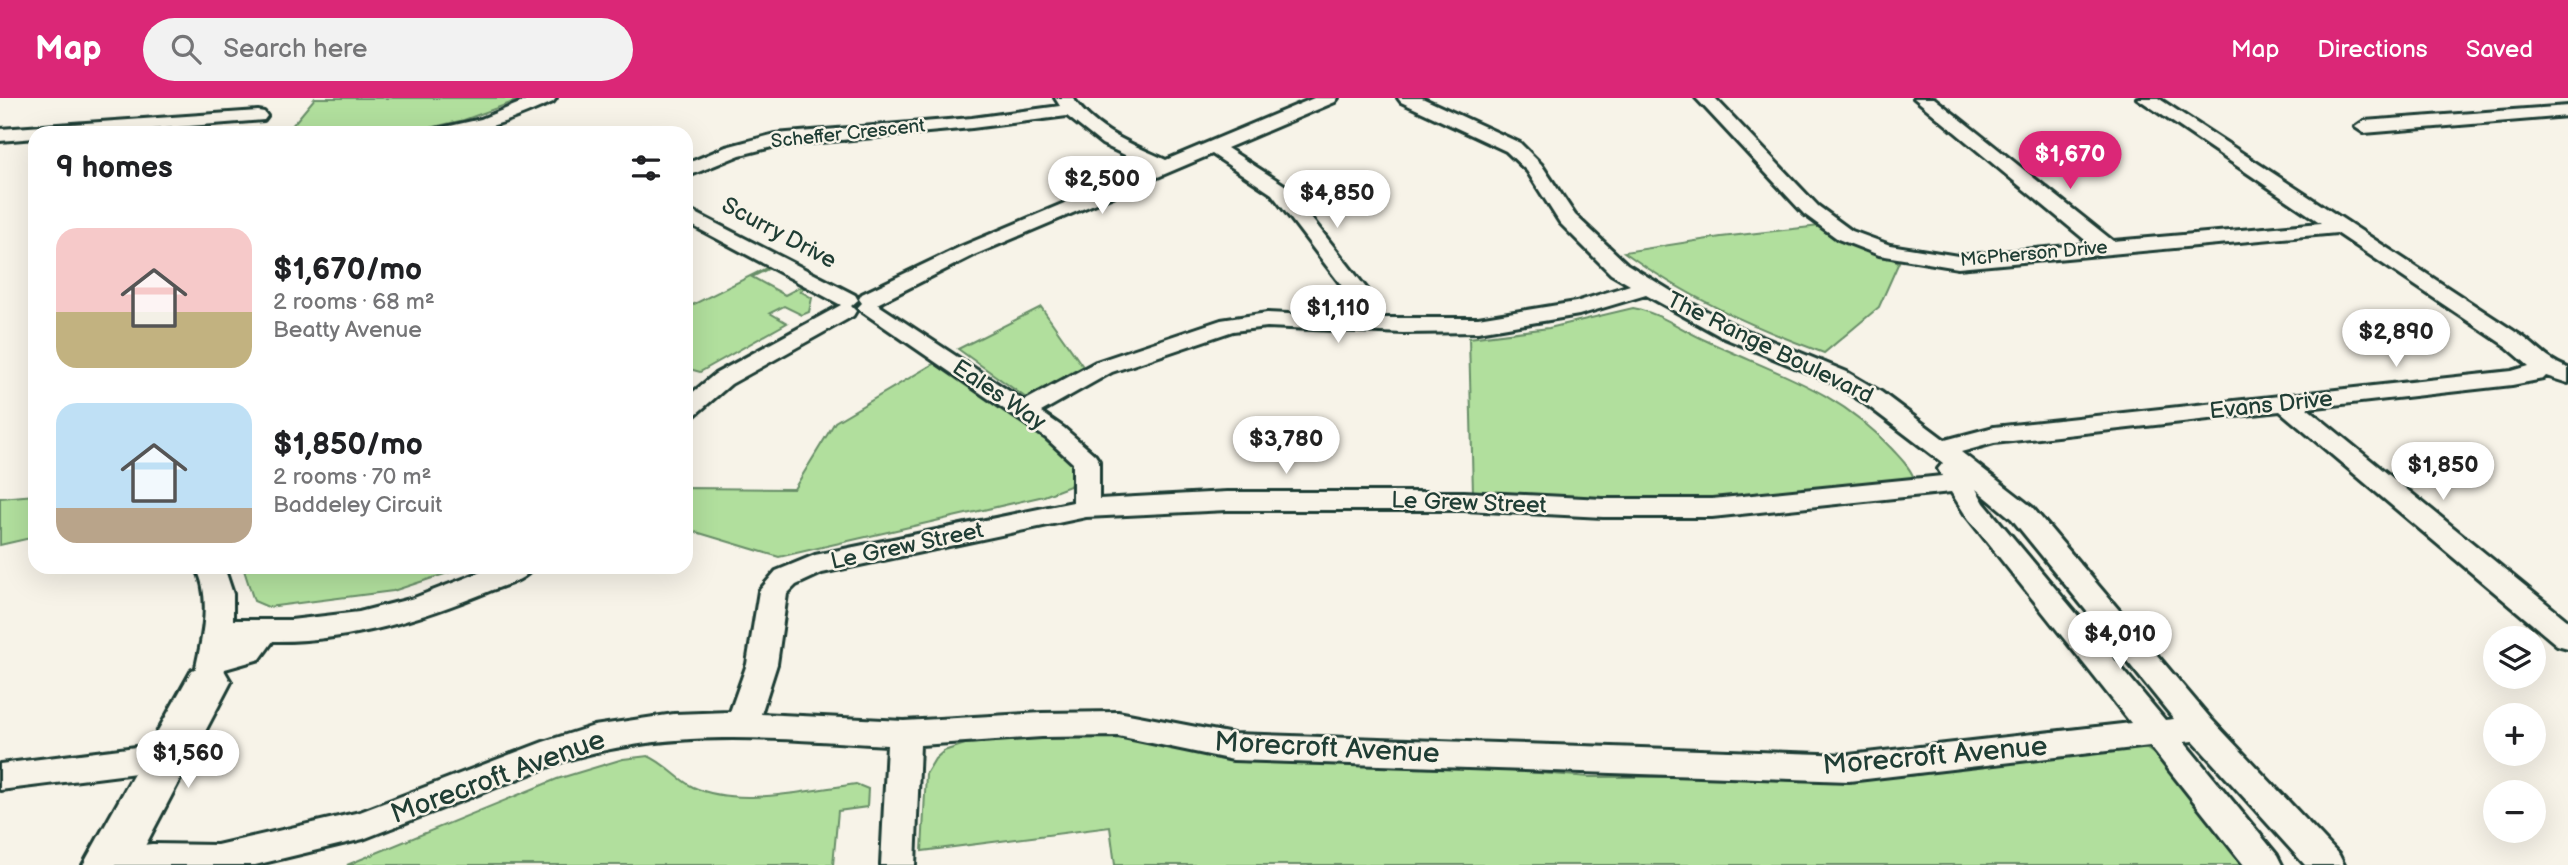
<!DOCTYPE html>
<html lang="en">
<head>
<meta charset="utf-8">
<style>
	:root { --surface:#fff; --page:#f2f2f2; --text:#202124; --muted:#757577; --accent:#db2777 }
	body { margin:0; font-family:"Balsamiq Sans",sans-serif; background:var(--page); color:var(--text); height:100vh; display:flex; flex-direction:column; font-size:26px; white-space:nowrap }
	* { box-sizing:border-box; margin:0 }
	p { font-size:23px; color:var(--muted) }
	.icon { flex:none; width:38px; height:38px; fill:none; stroke:currentColor; stroke-width:2; stroke-linecap:round; stroke-linejoin:round }
	.map { position:relative; flex:1; overflow:hidden }
	.panel { position:absolute; left:28px; top:28px; width:665px; height:448px; display:flex; flex-direction:column; background:var(--surface); border-radius:21px; box-shadow:0 7px 28px #0002 }
	.panel>* { flex:none }
	.tools { position:absolute; left:2483px; top:528px; display:grid; gap:14px }
	.tools a { display:grid; place-items:center; width:63px; height:63px; border-radius:50%; background:var(--surface); box-shadow:0 7px 28px #0002; font-size:35px }
	.price { position:absolute; translate:-50% -60px; padding:0 16px; border-radius:24px; background:#fff; color:#222; font-size:23px; line-height:46px; filter:drop-shadow(0 2px 4px #0008) }
	.price::after { content:''; position:absolute; left:50%; top:42px; width:21px; height:16px; margin-left:-10px; background:inherit; clip-path:polygon(0 0,100% 0,50% 100%) }
	.price.current { background:var(--accent); color:#fff }
	ul { padding:0; list-style:none }
	li { display:flex; align-items:center; gap:21px; height:175px; padding:0 28px }
	li span { display:grid; place-items:center; flex:none; width:196px; height:140px; border-radius:21px; color:#555 }
	li>.icon { margin-inline-start:auto }
	span .icon { width:84px; height:84px; fill:#fffc; stroke-width:1 }
	li b { font-size:30px }
	h2 { display:flex; justify-content:space-between; align-items:center; height:84px; padding:0 28px; font-size:30px }
	header { display:flex; align-items:center; gap:42px; box-sizing:border-box; height:98px; padding:0 35px; background:var(--accent); color:#fff }
	header strong { font-size:33px }
	nav { display:flex; gap:38px; margin-inline-start:auto; font-size:24px }
	.search { width:490px; height:63px; background:var(--page); display:flex; align-items:center; gap:18px; box-sizing:border-box; padding:0 24px; border-radius:38px; color:var(--muted); font-size:26px }
	.map>svg:first-child { display:block }
</style>
</head>
<body>
<header>
<strong>Map</strong>
<div class="search"><svg class="icon" aria-label="search" viewBox="0 0 24 24"><circle cx="10" cy="10" r="6"/><path d="M15 15l6 6"/></svg>Search here</div>
<nav><a>Map</a><a>Directions</a><a>Saved</a></nav>
</header>
<div class="map">
<svg width="2568" height="767" viewBox="0 0 2568 767">
	<rect width="100%" height="100%" fill="#f7f3e8"/>
	<filter id="ink" filterUnits="userSpaceOnUse"><feTurbulence type="fractalNoise" baseFrequency=".0143" numOctaves="2"/><feDisplacementMap in="SourceGraphic" scale="14" xChannelSelector="R" yChannelSelector="G"/><feConvolveMatrix kernelMatrix="1 2 1 2 8 2 1 2 1" color-interpolation-filters="sRGB"/></filter>
	<g filter="url(#ink)">
		<path fill="#b1df9d" stroke="#688e68" stroke-width="2" d="M 315,0 L 524,0 L 464,22 L 408,35 L 286,35 Z
			M 1820,128 L 1899,164 L 1879,209 L 1824,255 C 1753,229 1686,199 1624,154 L 1721,139 Z
			M 768,169 L 770,170 L 752,179 L 785,197 L 804,187 L 806,189 L 800,193 L 812,200 L 809,214 L 802,217 L 784,208 L 770,215 L 787,225 L 700,274 L 686,270 L 686,210 Z
			M 1041,209 L 1084,270 L 1029,302 L 958,251 Z
			M 1633,210 C 1660,215 1682,232 1707,243 C 1777,276 1837,291 1892,351 C 1900,360 1911,370 1914,381 L 1701,403 L 1597,402 L 1473,395 L 1469,240 L 1549,230 Z
			M 935,265 L 1067,354 L 1077,371 L 1070,388 L 1044,398 L 779,459 L 686,431 L 686,390 L 794,391 L 835,324 Z
			M 35,397 L 35,439 L 0,447 L 0,400 Z
			M 243,469 L 466,469 L 393,493 L 268,509 L 254,503 Z
			M 1143,638 L 1462,669 L 1590,679 L 1910,678 L 2113,645 L 2147,651 L 2177,672 L 2255,767 L 1115,767 L 1110,729 L 922,753 L 926,676 L 935,661 L 944,653 L 965,646 L 1055,639 Z
			M 648,658 C 665,665 677,681 693,689 C 738,710 809,692 856,686 L 868,691 L 867,709 L 838,713 L 833,767 L 347,767 L 557,681 L 623,661 Z"/>
		<g fill="none" stroke-linecap="round" stroke-linejoin="round">
			<defs>
				<path id="street" d="M 532,0 L 556,0 L 553,4 C 508,23 485,35 435,35 L 437,31 L 481,21 Z
					M 1055,0 L 1073,0 C 1095,33 1132,46 1166,62 L 1314,0 L 1338,0 L 1335,4 L 1227,50 L 1286,88 L 1370,195 L 1374,220 L 1478,220 L 1576,204 L 1630,187 L 1611,176 L 1560,125 L 1527,73 L 1506,53 L 1401,4 L 1398,0 L 1422,0 L 1520,45 L 1541,66 L 1575,117 L 1627,166 L 1692,206 L 1738,229 L 1847,274 L 1881,294 L 1945,342 L 1994,329 L 2512,273 L 2529,268 L 2507,249 L 2337,135 L 1958,170 L 1879,157 L 1838,141 L 1804,116 L 1696,0 L 1715,0 L 1818,108 L 1852,133 L 1890,147 L 1958,158 L 2090,146 L 1914,0 L 1934,0 L 2113,143 L 2321,125 L 2137,0 L 2158,0 L 2523,239 C 2541,252 2547,262 2568,270 L 2568,285 L 2546,278 L 2543,281 L 2512,287 L 2307,310 L 2568,523 L 2568,550 L 2557,547 L 2280,313 L 1994,345 L 1961,354 L 2032,409 L 2211,621 L 2339,757 L 2344,767 L 2305,767 L 2193,643 L 2184,644 L 2277,757 L 2282,767 L 2244,767 L 2150,648 L 1849,683 L 1233,662 L 1118,638 L 1042,639 L 920,647 L 915,767 L 881,767 L 887,647 C 775,641 673,629 563,663 L 363,741 L 255,767 L 92,767 L 97,756 L 109,751 L 152,746 L 217,747 L 360,714 L 543,644 L 594,628 L 674,616 L 730,614 L 747,566 L 759,493 L 776,473 L 815,457 L 1073,404 L 1073,365 L 1046,340 L 857,210 L 862,205 L 859,201 L 862,196 L 960,149 L 1150,69 L 1102,46 L 1067,18 L 972,30 L 776,48 L 740,57 L 686,79 L 686,66 L 726,49 L 775,36 L 972,20 L 1060,8 ZM 1212,56 L 1272,96 L 1348,196 L 1352,219 L 1267,215 L 1221,222 L 1096,264 L 1024,303 L 877,206 L 974,157 ZM 1646,197 L 1722,239 L 1831,284 L 1863,304 L 1943,365 L 1938,371 L 1942,378 L 1712,401 L 1603,401 L 1464,394 L 1227,394 L 1099,401 L 1099,363 L 1095,357 L 1064,330 L 1041,314 L 1112,274 L 1233,233 L 1267,229 L 1403,235 L 1478,234 L 1579,217 ZM 1976,391 L 2012,421 L 2174,621 L 2165,622 L 1984,405 ZM 1951,394 L 1965,416 L 2131,625 L 1849,657 L 1233,636 L 1118,614 L 1042,615 L 904,623 L 761,616 L 777,566 L 787,496 L 796,487 L 822,475 L 1086,419 L 1227,412 L 1464,412 L 1603,419 L 1712,419 Z
					M 2568,8 L 2568,18 L 2364,35 L 2355,29 L 2364,23 Z
					M 258,13 L 264,14 L 267,18 L 264,22 L 102,35 L 35,35 L 35,40 L 0,43 L 0,31 Z
					M 686,110 L 855,197 L 858,202 L 851,208 L 856,213 L 853,218 L 731,286 L 695,317 L 686,319 L 686,300 L 715,276 L 841,207 L 686,124 Z
					M 196,469 L 224,469 L 233,496 L 233,522 L 291,522 L 359,514 L 414,500 L 494,469 L 533,469 C 526,482 505,487 492,492 C 422,521 349,544 273,543 L 260,561 L 225,571 L 219,592 L 208,596 L 197,592 L 193,584 C 200,547 214,504 196,469 Z
					M 168,645 L 179,649 L 184,658 L 179,667 L 168,671 L 0,692 L 0,666 Z"/>
				<path id="secondary" d="M 208,567 L 224,572 L 231,584 L 135,767 L 83,767 L 192,572 Z"/>
			</defs>
			<use href="#street" stroke="#1f3d34" stroke-width="6"/>
			<use href="#secondary" stroke="#1f3d34" stroke-width="6"/>
			<use href="#street" fill="#f7f3e8" fill-rule="evenodd"/>
			<use href="#secondary" fill="#f7f3e8" fill-rule="evenodd"/>
		</g>
	</g>
	<g text-anchor="middle" dominant-baseline="central" stroke-width="5" stroke-linejoin="round" paint-order="stroke">
		<g font-size="19" fill="#1f3d34" stroke="#f7f3e8">
			<text transform="translate(848 36) rotate(-6)">Scheffer Crescent</text>
			<text transform="translate(2034 156) rotate(-5)">McPherson Drive</text>
		</g>
		<g font-size="23" fill="#1f3d34" stroke="#f7f3e8">
			<text transform="translate(779 135) rotate(28)">Scurry Drive</text>
			<text transform="translate(1770 250) rotate(26)">The Range Boulevard</text>
			<text transform="translate(999 297) rotate(34)">Eales Way</text>
			<text transform="translate(2271 307) rotate(-6)">Evans Drive</text>
			<text transform="translate(1469 405) rotate(2)">Le Grew Street</text>
			<text transform="translate(907 448) rotate(-12)">Le Grew Street</text>
		</g>
		<g font-size="28" fill="#1f3d34" stroke="#f7f3e8">
			<text transform="translate(1327 650) rotate(3)">Morecroft Avenue</text>
			<text transform="translate(1935 658) rotate(-5)">Morecroft Avenue</text>
			<text transform="translate(498 679) rotate(-20)">Morecroft Avenue</text>
		</g>
	</g>
</svg>
<div class="tools">
<a><svg class="icon" aria-label="layers" viewBox="0 0 24 24"><path d="M12 4l9 5-9 5-9-5zM3 14l9 5 9-5"/></svg></a>
<a>+</a>
<a>−</a>
</div>
<b class="price current" style="left:2070px;top:93px">$1,670</b>
<b class="price" style="left:1102px;top:118px">$2,500</b>
<b class="price" style="left:1337px;top:132px">$4,850</b>
<b class="price" style="left:1338px;top:247px">$1,110</b>
<b class="price" style="left:2396px;top:271px">$2,890</b>
<b class="price" style="left:1286px;top:378px">$3,780</b>
<b class="price" style="left:2443px;top:404px">$1,850</b>
<b class="price" style="left:2120px;top:573px">$4,010</b>
<b class="price" style="left:188px;top:692px">$1,560</b>
<section class="panel">
<h2>9 homes<svg class="icon" aria-label="filters" viewBox="0 0 24 24"><path d="M4 7h16M4 17h16"/><circle cx="9" cy="7" r="2"/><circle cx="15" cy="17" r="2"/></svg></h2>
<ul>
<li><span style="background:linear-gradient(#f6c9c9 60%,#c2b280 0)"><svg class="icon" aria-label="home" viewBox="0 0 24 24"><path d="M3 11l9-7 9 7M6 9v11h12V9"/></svg></span><div><b>$1,670/mo</b><p>2 rooms · 68 m²</p><p>Beatty Avenue</p></div></li>
<li><span style="background:linear-gradient(#bfe0f5 75%,#b9a48a 0)"><svg class="icon" aria-label="home" viewBox="0 0 24 24"><path d="M3 11l9-7 9 7M6 9v11h12V9"/></svg></span><div><b>$1,850/mo</b><p>2 rooms · 70 m²</p><p>Baddeley Circuit</p></div></li>
</ul>
</section>
</div>
</body>
</html>
